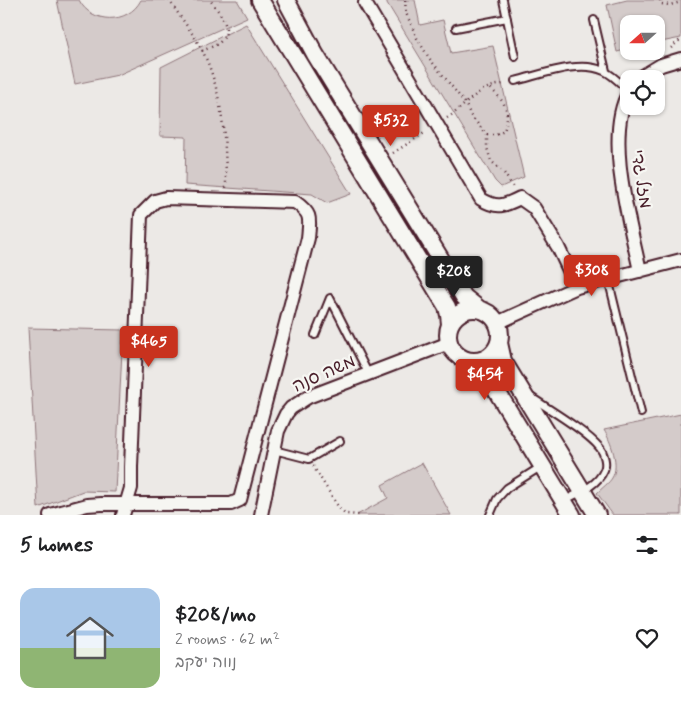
<!DOCTYPE html>
<html lang="en">
<head>
<meta charset="utf-8">
<style>
	:root { --surface:#fff; --page:#f2f2f2; --text:#202124; --muted:#757577; --line:#e0e0e0; --accent:#c8321e }
	body { margin:0; font-family:Mynerve,"Playpen Sans Hebrew",sans-serif; background:var(--page); color:var(--text); height:100vh; display:flex; flex-direction:column; font-size:19px; white-space:nowrap }
	* { box-sizing:border-box; margin:0 }
	p { font-size:16px; color:var(--muted) }
	.icon { flex:none; width:28px; height:28px; fill:none; stroke:currentColor; stroke-width:2; stroke-linecap:round; stroke-linejoin:round }
	.map { position:relative; height:515px; overflow:hidden }
	.sheet { display:flex; flex-direction:column; background:var(--surface); flex:1 }
	.sheet>* { flex:none }
	.needle { width:32px; rotate:249deg }
	.buttons { position:absolute; left:620px; top:15px; display:grid; gap:10px }
	.buttons a { display:grid; place-items:center; width:45px; height:45px; border-radius:10px; background:var(--surface); box-shadow:0 1px 4px #0004; font-size:25px }
	.price { position:absolute; translate:-50% -42px; padding:0 11px; border-radius:5px; background:var(--accent); color:#fff; font-size:16px; line-height:32px; filter:drop-shadow(0 1px 2px #0008) }
	.price::after { content:''; position:absolute; left:50%; top:30px; width:15px; height:11px; margin-left:-8px; background:inherit; clip-path:polygon(0 0,100% 0,50% 100%) }
	.price.active { background:#222; color:#fff }
	ul { padding:0; list-style:none }
	li { display:flex; align-items:center; gap:15px; height:125px; padding:0 20px }
	li+li { border-top:1px solid var(--line) }
	li span { display:grid; place-items:center; flex:none; width:140px; height:100px; border-radius:15px; color:#555 }
	li>.icon { margin-inline-start:auto }
	span .icon { width:60px; height:60px; fill:#fffc; stroke-width:1 }
	li b { font-size:21px }
	h2 { display:flex; justify-content:space-between; align-items:center; height:60px; padding:0 20px; font-size:21px }
	.map>svg:first-child { display:block }
</style>
</head>
<body>
<div class="map">
<svg width="681" height="515" viewBox="0 0 681 515">
	<rect width="100%" height="100%" fill="#ece9e6"/>
	<filter id="ink" filterUnits="userSpaceOnUse"><feTurbulence type="fractalNoise" baseFrequency=".02" numOctaves="2"/><feDisplacementMap in="SourceGraphic" scale="10" xChannelSelector="R" yChannelSelector="G"/><feConvolveMatrix kernelMatrix="1 2 1 2 8 2 1 2 1" color-interpolation-filters="sRGB"/></filter>
	<g filter="url(#ink)">
		<path fill="#d4cbca" stroke="#8f757a" d="M 57,0 L 79,0 C 91,24 128,25 141,0 L 237,0 L 247,17 L 118,75 L 75,84 Z
			M 387,0 L 415,0 L 420,25 L 443,20 L 451,53 L 493,46 L 524,177 L 501,187 L 495,181 L 387,3 Z
			M 627,0 L 681,0 L 681,38 L 656,43 L 656,24 L 629,24 L 629,49 L 617,52 L 607,5 Z
			M 246,24 L 351,194 L 327,203 L 312,194 L 185,185 L 186,137 L 160,136 L 161,67 Z
			M 28,328 L 123,330 L 115,492 L 83,491 L 38,508 Z
			M 681,414 L 681,515 L 613,515 L 597,493 C 602,488 609,483 612,478 C 620,465 611,442 604,430 Z
			M 422,463 L 451,515 L 357,515 L 388,498 L 382,485 Z"/>
		<g fill="none" stroke-linecap="round" stroke-linejoin="round">
			<defs>
				<path id="service" d="M 503,0 L 515,57
					M 594,20 L 606,71
					M 456,28 L 507,18
					M 515,81 C 541,75 579,59 604,71 C 613,75 621,84 629,91
					M 608,278 L 641,413
					M 315,335 L 330,298 L 368,373
					M 531,397 C 550,410 586,431 600,448 C 604,453 607,464 604,470 C 598,485 579,493 565,500
					M 274,450 L 309,459 L 340,441
					M 490,515 L 497,499 L 507,488 L 542,466"/>
				<path id="minor" d="M 365,3 L 481,199 C 497,209 504,206 520,198 L 534,208 L 558,247 L 577,287
					M 638,79 L 661,65 L 681,59
					M 629,92 C 604,135 630,223 640,271
					M 497,323 L 577,287 L 681,260
					M 50,515 L 87,505 L 101,504 L 231,504 L 240,500 L 308,238 C 310,218 312,214 295,202 L 166,198 L 155,201 L 141,215 L 131,467 L 131,488 L 123,515
					M 261,515 L 278,431 L 286,414 L 291,408 L 308,397 L 449,343"/>
				<path id="tertiary" d="M 260,0 L 447,307 L 449,315 L 450,324
					M 286,0 L 315,54 L 464,297 L 479,309
					M448 335a26 26 0 1 1 52 0a26 26 0 1 1-52 0Z
					M 499,343 L 503,361 L 597,515
					M 472,361 L 485,372 L 572,515"/>
			</defs>
			<use href="#service" stroke="#4a1f2b" stroke-width="10"/>
			<use href="#minor" stroke="#4a1f2b" stroke-width="16"/>
			<use href="#tertiary" stroke="#4a1f2b" stroke-width="20"/>
			<path stroke="#4a1f2b" stroke-width="2.5" stroke-dasharray="1 4" stroke-linecap="butt" d="M 169,0 C 180,17 194,34 203,52 C 223,93 226,143 226,188
				M 405,0 L 406,13 L 417,38 L 429,58 L 465,103 L 471,116 L 487,135 L 487,148 L 491,161 L 504,173 L 513,187
				M 660,0 L 661,4 L 670,5 L 681,2
				M 671,48 L 681,39
				M 202,51 C 208,48 216,46 220,42 C 235,29 218,11 210,0
				M 447,118 C 462,109 473,93 490,87 C 495,85 501,85 506,83
				M 487,135 L 496,135 L 504,131 C 511,110 505,102 490,88
				M 393,153 L 426,132
				M 313,466 L 339,508 L 346,514 L 359,515"/>
			<use href="#service" stroke="#f6f6f2" stroke-width="6"/>
			<use href="#minor" stroke="#f6f6f2" stroke-width="12"/>
			<use href="#tertiary" stroke="#f6f6f2" stroke-width="16"/>
		</g>
	</g>
	<g text-anchor="middle" dominant-baseline="central" stroke-width="4.5" stroke-linejoin="round" paint-order="stroke">
		<g font-size="18" fill="#4a1f2b" stroke="#f6f6f2">
			<text transform="translate(641 179) rotate(81)">מזל גדי</text>
			<text transform="translate(324 374) rotate(-24)">משה סנה</text>
		</g>
	</g>
</svg>
<div class="buttons">
<a><svg class="needle" viewBox="-14 -14 28 28"><path d="M0-13l5 13h-10z" fill="#e53935"/><path d="M0 13l5-13h-10z" fill="#757577"/></svg></a>
<a><svg class="icon" aria-label="locate" viewBox="0 0 24 24"><circle cx="12" cy="12" r="6"/><path d="M12 2v4M12 18v4M2 12h4M18 12h4"/></svg></a>
</div>
<b class="price" style="left:391px;top:147px">$532</b>
<b class="price" style="left:592px;top:297px">$308</b>
<b class="price active" style="left:454px;top:298px">$208</b>
<b class="price" style="left:149px;top:368px">$465</b>
<b class="price" style="left:485px;top:401px">$454</b>
</div>
<section class="sheet">
<h2>5 homes<svg class="icon" aria-label="filters" viewBox="0 0 24 24"><path d="M4 7h16M4 17h16"/><circle cx="9" cy="7" r="2"/><circle cx="15" cy="17" r="2"/></svg></h2>
<ul>
<li><span style="background:linear-gradient(#a9c7e8 60%,#8fb573 0)"><svg class="icon" aria-label="home" viewBox="0 0 24 24"><path d="M3 11l9-7 9 7M6 9v11h12V9"/></svg></span><div><b>$208/mo</b><p>2 rooms · 62 m²</p><p>נווה יעקב</p></div><svg class="icon" aria-label="heart" viewBox="0 0 24 24"><path d="M12 20l-8-8c-3-5 5-10 8-4 3-6 11-1 8 4z"/></svg></li>
</ul>
</section>
</body>
</html>
